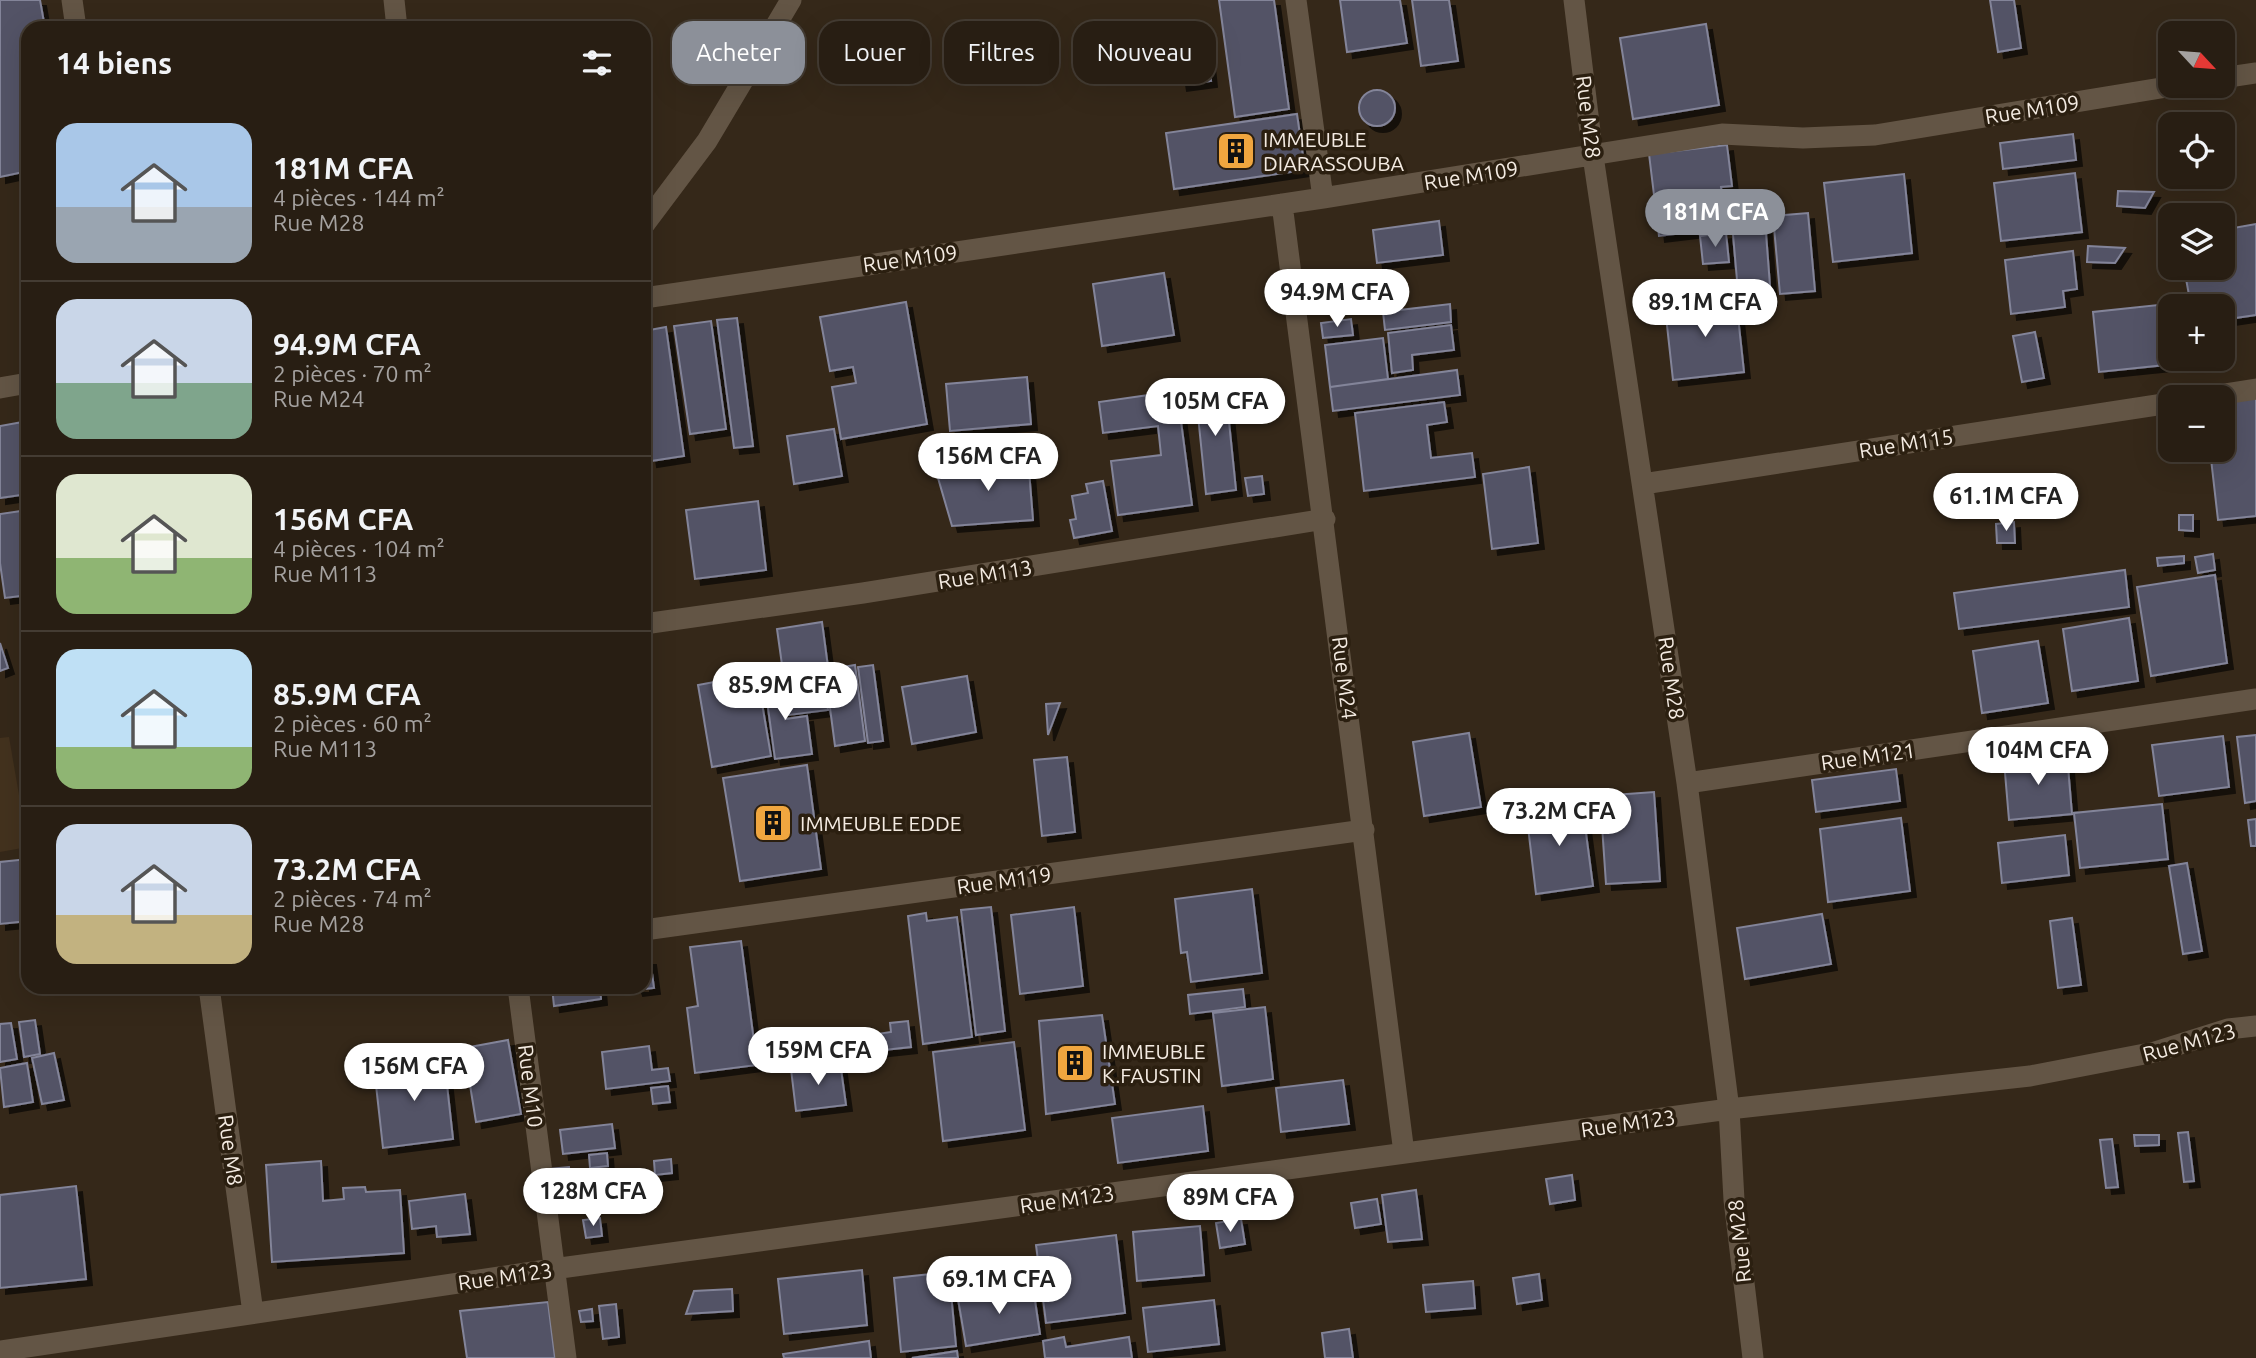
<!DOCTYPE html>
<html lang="fr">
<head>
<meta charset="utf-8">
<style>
	:root { --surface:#281e13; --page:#342b21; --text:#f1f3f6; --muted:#a5a2a0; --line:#443c33; --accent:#8c9099 }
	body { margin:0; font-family:Ubuntu,sans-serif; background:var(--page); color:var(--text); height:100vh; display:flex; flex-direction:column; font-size:26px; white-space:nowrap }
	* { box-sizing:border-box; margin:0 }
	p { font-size:23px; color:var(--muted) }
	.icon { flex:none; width:38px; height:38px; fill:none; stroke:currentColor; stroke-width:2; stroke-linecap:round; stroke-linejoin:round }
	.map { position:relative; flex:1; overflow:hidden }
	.drawer { position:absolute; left:21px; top:21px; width:630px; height:973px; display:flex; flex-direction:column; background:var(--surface); border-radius:21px; box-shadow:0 7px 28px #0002,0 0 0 2px var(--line) }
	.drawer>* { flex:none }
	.banner { position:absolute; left:672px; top:21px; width:665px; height:63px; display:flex; gap:14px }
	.needle { width:46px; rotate:116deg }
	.buttons { position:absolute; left:2158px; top:21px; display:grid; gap:14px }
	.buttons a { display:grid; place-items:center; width:77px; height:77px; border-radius:14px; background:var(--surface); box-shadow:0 7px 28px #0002,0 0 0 2px var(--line); font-size:35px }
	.price { position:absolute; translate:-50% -60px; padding:0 16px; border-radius:24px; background:#fff; color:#222; font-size:23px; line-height:46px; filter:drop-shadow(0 2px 4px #0008) }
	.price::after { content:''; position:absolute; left:50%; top:42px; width:21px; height:16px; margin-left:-10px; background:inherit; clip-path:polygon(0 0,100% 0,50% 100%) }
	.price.active { background:var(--accent); color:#fff }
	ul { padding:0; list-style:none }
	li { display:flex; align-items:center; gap:21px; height:175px; padding:0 35px }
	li+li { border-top:2px solid var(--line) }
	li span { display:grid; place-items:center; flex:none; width:196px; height:140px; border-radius:21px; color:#555 }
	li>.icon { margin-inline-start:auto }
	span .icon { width:84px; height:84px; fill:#fffc; stroke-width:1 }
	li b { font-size:30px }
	h2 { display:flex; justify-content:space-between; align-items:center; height:84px; padding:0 35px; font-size:30px }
	.tag { padding:0 24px; border-radius:21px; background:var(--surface); box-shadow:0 7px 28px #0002,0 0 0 2px var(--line); font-size:24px; line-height:63px }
	.tag.active { background:var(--accent); color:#fff }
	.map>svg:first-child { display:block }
</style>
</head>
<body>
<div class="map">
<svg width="2256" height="1358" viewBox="0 0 2256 1358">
	<defs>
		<filter id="shadow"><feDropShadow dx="6" dy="6" stdDeviation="0" flood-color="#0009"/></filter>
	</defs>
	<rect width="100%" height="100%" fill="#352819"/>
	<path fill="#43321e" d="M 9,737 L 28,847 L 0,852 L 0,738 Z"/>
	<path fill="#525366" stroke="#838499" stroke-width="2" filter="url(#shadow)" d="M 0,0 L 40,0 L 45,28 L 28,28 L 28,171 L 0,177 Z
		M 1219,0 L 1274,0 L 1289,109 L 1235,117 Z
		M 1340,0 L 1400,0 L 1407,43 L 1347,52 Z
		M 1412,0 L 1449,0 L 1458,61 L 1421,66 Z
		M 1990,0 L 2014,0 L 2021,48 L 1998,52 Z
		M 1706,24 L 1719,105 L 1633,119 L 1620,38 Z
		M1162 49a11 11 0 1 1 22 0a11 11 0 1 1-22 0Z
		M 1209,62 L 1211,81 L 1181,85 L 1178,67 Z
		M1359 108a18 18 0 1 1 36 0a18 18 0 1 1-36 0Z
		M 1297,114 L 1305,170 L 1174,189 L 1166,133 Z
		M 2073,134 L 2076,160 L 2003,169 L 2000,143 Z
		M 1727,145 L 1732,186 L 1721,187 L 1726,228 L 1659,236 L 1649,154 Z
		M 2075,173 L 2082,232 L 2001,241 L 1994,183 Z
		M 1904,174 L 1912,253 L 1833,262 L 1824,183 Z
		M 2118,191 L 2154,192 L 2145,208 L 2117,206 Z
		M 1808,213 L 1815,291 L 1780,294 L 1773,216 Z
		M 1765,220 L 1771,299 L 1739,303 L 1732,223 Z
		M 1439,221 L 1443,255 L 1377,263 L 1373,230 Z
		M 2256,224 L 2256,315 L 2222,320 L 2222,306 L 2191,306 L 2184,268 L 2222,268 L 2222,230 Z
		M 1726,233 L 1729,262 L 1703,264 L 1700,236 Z
		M 2088,246 L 2125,248 L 2115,263 L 2087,262 Z
		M 2073,251 L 2077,289 L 2063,291 L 2065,307 L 2011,314 L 2005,260 Z
		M 1164,273 L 1174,335 L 1102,346 L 1093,284 Z
		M1374 284a10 10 0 1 1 20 0a10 10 0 1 1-20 0Z
		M 1736,298 L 1744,372 L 1673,380 L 1665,307 Z
		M 906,302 L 927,424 L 841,439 L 832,387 L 856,383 L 853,367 L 830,371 L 820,317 Z
		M 1450,304 L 1451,322 L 1385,330 L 1383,312 Z
		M 2158,305 L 2165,365 L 2099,372 L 2093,312 Z
		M 737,318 L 753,446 L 734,448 L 717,320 Z
		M 1351,319 L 1353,335 L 1323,338 L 1321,323 Z
		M 711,321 L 726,429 L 690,434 L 674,326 Z
		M 1451,325 L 1454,350 L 1412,355 L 1413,370 L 1392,373 L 1388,333 Z
		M 666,327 L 684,456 L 651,461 L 644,414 L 644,331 Z
		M 2035,332 L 2044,378 L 2022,382 L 2013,336 Z
		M 1383,338 L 1388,379 L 1330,387 L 1325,345 Z
		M 1457,370 L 1460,395 L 1333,411 L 1330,387 Z
		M 1027,377 L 1031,424 L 950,431 L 946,384 Z
		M 1225,383 L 1236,490 L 1206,494 L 1195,386 Z
		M 1177,391 L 1192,505 L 1118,515 L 1111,461 L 1161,455 L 1158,426 L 1103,433 L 1099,402 Z
		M 2256,398 L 2256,516 L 2218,520 L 2210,450 L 2222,450 L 2222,402 Z
		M 1444,402 L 1447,422 L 1427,425 L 1431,458 L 1472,453 L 1475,477 L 1364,491 L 1355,413 Z
		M 28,421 L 28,494 L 0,498 L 0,426 Z
		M 834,429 L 842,476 L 794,484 L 787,436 Z
		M 1028,458 L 1033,520 L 952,526 L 936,471 Z
		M 1529,467 L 1538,543 L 1492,549 L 1483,474 Z
		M 1262,476 L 1264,494 L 1248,496 L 1245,478 Z
		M 1103,481 L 1112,531 L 1074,538 L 1070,520 L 1076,519 L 1072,496 L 1088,493 L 1086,484 Z
		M 758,501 L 766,570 L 695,579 L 686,510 Z
		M 28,510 L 28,595 L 5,598 L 0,563 L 0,514 Z
		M 2179,515 L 2193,515 L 2193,531 L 2179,530 Z
		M 2014,522 L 2015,543 L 1997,543 L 1996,524 Z
		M 2213,554 L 2215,570 L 2198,573 L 2195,557 Z
		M 2184,556 L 2184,563 L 2158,566 L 2157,558 Z
		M 2125,570 L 2129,607 L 1959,629 L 1954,593 Z
		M 2215,575 L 2227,663 L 2151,676 L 2137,587 Z
		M 2129,618 L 2138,681 L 2072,691 L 2063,629 Z
		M 822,622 L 828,667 L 822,667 L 828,710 L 789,715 L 777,629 Z
		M 2038,641 L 2048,703 L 1982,713 L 1973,651 Z
		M 0,643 L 8,668 L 0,671 Z
		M 855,665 L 865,741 L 835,746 L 825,670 Z
		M 873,665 L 883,741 L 868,743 L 858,667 Z
		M 779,669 L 785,719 L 807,716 L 812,754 L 775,759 L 763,672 Z
		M 757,674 L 771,756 L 712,767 L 698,685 Z
		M 967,676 L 976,732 L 912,744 L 902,687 Z
		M 1060,703 L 1048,735 L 1046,704 Z
		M 1469,733 L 1481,807 L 1424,816 L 1413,742 Z
		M 2256,735 L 2256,801 L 2245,803 L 2237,737 Z
		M 2223,736 L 2229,787 L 2159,796 L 2152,745 Z
		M 2067,755 L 2072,814 L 2009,820 L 2004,761 Z
		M 1067,757 L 1075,832 L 1042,836 L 1034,760 Z
		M 807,765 L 821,869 L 740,881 L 723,778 Z
		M 1896,769 L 1900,801 L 1816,812 L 1812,780 Z
		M 1654,792 L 1660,881 L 1606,884 L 1600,796 Z
		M 1582,803 L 1593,886 L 1536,894 L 1526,810 Z
		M 2162,804 L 2168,859 L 2080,868 L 2074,813 Z
		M 1901,818 L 1910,891 L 1828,902 L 1820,829 Z
		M 2256,819 L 2256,846 L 2251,846 L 2248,820 Z
		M 2065,835 L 2069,875 L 2002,883 L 1998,843 Z
		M 28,859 L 28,921 L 0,924 L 0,862 Z
		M 2187,863 L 2202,951 L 2183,954 L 2169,866 Z
		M 1252,889 L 1262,973 L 1191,982 L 1187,952 L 1181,953 L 1175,899 Z
		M 991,907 L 1005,1031 L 976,1035 L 961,910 Z
		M 1074,907 L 1083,986 L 1020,994 L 1011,915 Z
		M 926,913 L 927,921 L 957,917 L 972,1037 L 923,1044 L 908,916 Z
		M 1822,914 L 1831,964 L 1745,979 L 1737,928 Z
		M 2072,918 L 2081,985 L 2058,988 L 2050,921 Z
		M 741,941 L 757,1065 L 695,1073 L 687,1008 L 698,1006 L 690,947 Z
		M 644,959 L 650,959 L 654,988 L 637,990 L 636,987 L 644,987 Z
		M 552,987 L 600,987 L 601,999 L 554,1006 Z
		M 1243,989 L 1245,1007 L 1190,1014 L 1188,995 Z
		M 1265,1007 L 1273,1079 L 1222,1086 L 1213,1013 Z
		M 1102,1015 L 1115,1104 L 1046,1114 L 1039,1021 Z
		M 35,1020 L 40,1054 L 24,1057 L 19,1022 Z
		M 908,1021 L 911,1047 L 866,1052 L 864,1036 L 891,1032 L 890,1023 Z
		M 11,1023 L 17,1059 L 0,1062 L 0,1024 Z
		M 508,1040 L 521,1114 L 476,1122 L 464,1048 Z
		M 1014,1042 L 1025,1130 L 943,1141 L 933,1052 Z
		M 649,1046 L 652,1070 L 668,1068 L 670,1081 L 606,1089 L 602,1052 Z
		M 54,1053 L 64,1100 L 42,1104 L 32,1058 Z
		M 444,1058 L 453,1139 L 383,1148 L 374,1067 Z
		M 840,1062 L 846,1105 L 796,1111 L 791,1069 Z
		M 27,1063 L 33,1102 L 4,1107 L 0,1068 Z
		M 1343,1080 L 1349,1124 L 1281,1132 L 1276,1088 Z
		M 668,1086 L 670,1102 L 653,1104 L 651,1088 Z
		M 1203,1106 L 1208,1151 L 1118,1163 L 1112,1118 Z
		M 612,1124 L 615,1148 L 563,1154 L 560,1130 Z
		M 2188,1132 L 2194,1181 L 2184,1182 L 2178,1133 Z
		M 2134,1135 L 2159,1135 L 2159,1145 L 2135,1146 Z
		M 2112,1139 L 2118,1187 L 2106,1188 L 2100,1140 Z
		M 607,1153 L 608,1166 L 590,1168 L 589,1155 Z
		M 671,1159 L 672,1173 L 655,1175 L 654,1161 Z
		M 321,1161 L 323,1201 L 344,1199 L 343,1188 L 365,1187 L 366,1192 L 400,1190 L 404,1253 L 272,1262 L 266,1165 Z
		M 569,1167 L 571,1186 L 552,1188 L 549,1169 Z
		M 1572,1175 L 1575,1200 L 1550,1204 L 1546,1179 Z
		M 76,1186 L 86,1279 L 0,1288 L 0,1195 Z
		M 1416,1190 L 1422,1239 L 1388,1242 L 1382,1195 Z
		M 465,1194 L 470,1234 L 437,1237 L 436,1226 L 412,1229 L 409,1201 Z
		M 1377,1199 L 1381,1224 L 1355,1228 L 1351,1203 Z
		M 600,1218 L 602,1236 L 586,1238 L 583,1220 Z
		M 1241,1219 L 1245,1244 L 1220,1248 L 1216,1223 Z
		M 1200,1226 L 1204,1275 L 1137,1281 L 1133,1232 Z
		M 1116,1235 L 1125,1313 L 1046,1323 L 1036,1245 Z
		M 862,1270 L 867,1325 L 784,1334 L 778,1279 Z
		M 949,1272 L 956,1346 L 901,1352 L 894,1278 Z
		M 1539,1274 L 1542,1300 L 1517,1304 L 1513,1278 Z
		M 1473,1281 L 1475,1308 L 1426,1312 L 1423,1285 Z
		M 1033,1287 L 1040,1334 L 966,1346 L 958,1299 Z
		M 732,1289 L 733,1311 L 686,1314 L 694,1291 Z
		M 1214,1300 L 1219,1344 L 1148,1352 L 1143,1308 Z
		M 548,1302 L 555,1358 L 467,1358 L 460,1311 Z
		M 616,1304 L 619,1337 L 603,1339 L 599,1306 Z
		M 592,1309 L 593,1321 L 581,1322 L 579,1311 Z
		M 1349,1329 L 1353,1358 L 1325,1358 L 1322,1333 Z
		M 1064,1337 L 1066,1347 L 1129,1337 L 1132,1358 L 1045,1358 L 1043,1341 Z
		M 869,1341 L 871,1358 L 784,1358 L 783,1354 Z
		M 957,1351 L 958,1358 L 912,1358 Z"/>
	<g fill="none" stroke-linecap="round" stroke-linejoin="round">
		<path stroke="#635545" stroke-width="21" d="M 72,0 L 76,28
			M 394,0 L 397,28
			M 1296,0 L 1323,198
			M 1574,0 L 1593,156 L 1687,783 L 1729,1109 L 1734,1200 L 1753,1358
			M 2222,78 L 2256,73
			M 1282,204 L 1404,1153
			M 644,225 L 707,141 L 791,0
			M 644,298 L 1323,198 L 1722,134 L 1803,138 L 1875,135 L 2173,86
			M 0,388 L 28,383
			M 2205,397 L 2256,389
			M 1643,484 L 2170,403
			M 644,624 L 863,593 L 1325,519
			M 1687,783 L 2256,699
			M 644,930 L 1364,830
			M 209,987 L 253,1313
			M 518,987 L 566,1358
			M 0,1351 L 553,1269 L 1729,1109 L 2030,1076 L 2155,1052 L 2228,1029 L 2256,1026"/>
	</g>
	<defs>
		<symbol id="building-square" viewBox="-11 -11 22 22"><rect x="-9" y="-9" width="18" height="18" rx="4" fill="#f0a63f" stroke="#2b1f10"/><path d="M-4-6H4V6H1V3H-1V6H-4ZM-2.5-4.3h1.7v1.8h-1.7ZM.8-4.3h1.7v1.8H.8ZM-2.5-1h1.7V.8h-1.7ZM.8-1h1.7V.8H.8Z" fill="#111"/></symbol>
	</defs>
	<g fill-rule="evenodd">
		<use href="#building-square" x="1214" y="129" width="44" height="44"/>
		<use href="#building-square" x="751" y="801" width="44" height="44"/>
		<use href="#building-square" x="1053" y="1041" width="44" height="44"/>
	</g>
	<g text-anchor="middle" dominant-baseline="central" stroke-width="7" stroke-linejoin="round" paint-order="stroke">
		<g font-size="21" fill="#f4ebe2" stroke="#2b1f10">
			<text transform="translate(2032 109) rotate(-9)">Rue M109</text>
			<text transform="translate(1589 117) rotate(83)">Rue M28</text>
			<text transform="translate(1471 175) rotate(-9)">Rue M109</text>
			<text transform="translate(910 258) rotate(-8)">Rue M109</text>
			<text transform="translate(1906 443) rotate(-9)">Rue M115</text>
			<text transform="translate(985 574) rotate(-9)">Rue M113</text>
			<text transform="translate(1345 678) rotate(83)">Rue M24</text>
			<text transform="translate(1672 678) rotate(82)">Rue M28</text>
			<text transform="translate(1868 756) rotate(-8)">Rue M121</text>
			<text transform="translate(1004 880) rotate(-8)">Rue M119</text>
			<text transform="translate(2189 1042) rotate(-15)">Rue M123</text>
			<text transform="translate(531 1086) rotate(83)">Rue M10</text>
			<text transform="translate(1628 1123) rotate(-8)">Rue M123</text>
			<text transform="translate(231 1150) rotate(82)">Rue M8</text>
			<text transform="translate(1067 1199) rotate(-8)">Rue M123</text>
			<text transform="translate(1739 1241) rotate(-96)">Rue M28</text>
			<text transform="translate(505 1276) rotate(-8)">Rue M123</text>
		</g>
		<g font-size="21" fill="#f4ebe2" stroke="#2b1f10" text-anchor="start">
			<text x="1263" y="139">IMMEUBLE<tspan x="1263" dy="24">DIARASSOUBA</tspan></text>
			<text x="800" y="823">IMMEUBLE EDDE</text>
			<text x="1102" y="1051">IMMEUBLE<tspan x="1102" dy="24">K.FAUSTIN</tspan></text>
		</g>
	</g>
</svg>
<div class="buttons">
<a><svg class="needle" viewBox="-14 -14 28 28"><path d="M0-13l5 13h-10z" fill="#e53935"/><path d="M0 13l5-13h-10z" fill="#a5a2a0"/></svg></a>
<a><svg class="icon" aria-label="locate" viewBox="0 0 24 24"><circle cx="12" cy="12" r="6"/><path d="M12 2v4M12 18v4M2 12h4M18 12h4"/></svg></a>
<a><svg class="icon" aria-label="layers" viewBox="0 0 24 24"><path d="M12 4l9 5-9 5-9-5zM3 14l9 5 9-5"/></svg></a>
<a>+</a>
<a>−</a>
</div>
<b class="price active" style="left:1715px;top:249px">181M CFA</b>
<b class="price" style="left:1337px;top:329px">94.9M CFA</b>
<b class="price" style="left:1705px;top:339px">89.1M CFA</b>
<b class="price" style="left:1215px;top:438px">105M CFA</b>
<b class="price" style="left:988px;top:493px">156M CFA</b>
<b class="price" style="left:2006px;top:533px">61.1M CFA</b>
<b class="price" style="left:785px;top:722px">85.9M CFA</b>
<b class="price" style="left:2038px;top:787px">104M CFA</b>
<b class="price" style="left:1559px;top:848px">73.2M CFA</b>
<b class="price" style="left:818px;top:1087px">159M CFA</b>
<b class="price" style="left:414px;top:1103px">156M CFA</b>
<b class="price" style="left:593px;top:1228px">128M CFA</b>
<b class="price" style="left:1230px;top:1234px">89M CFA</b>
<b class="price" style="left:999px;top:1316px">69.1M CFA</b>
<div class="banner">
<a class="tag active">Acheter</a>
<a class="tag">Louer</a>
<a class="tag">Filtres</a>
<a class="tag">Nouveau</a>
</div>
<section class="drawer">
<h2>14 biens<svg class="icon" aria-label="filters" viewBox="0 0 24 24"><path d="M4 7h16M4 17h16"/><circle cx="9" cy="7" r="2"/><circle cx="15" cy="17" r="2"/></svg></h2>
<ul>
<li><span style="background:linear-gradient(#a9c7e8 60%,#9aa5b1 0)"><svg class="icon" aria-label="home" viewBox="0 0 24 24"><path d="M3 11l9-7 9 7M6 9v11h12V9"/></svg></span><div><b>181M CFA</b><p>4 pièces · 144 m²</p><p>Rue M28</p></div></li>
<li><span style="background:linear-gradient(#c9d6e8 60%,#7fa58c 0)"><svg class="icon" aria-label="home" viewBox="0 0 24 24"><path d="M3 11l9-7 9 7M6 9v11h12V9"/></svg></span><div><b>94.9M CFA</b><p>2 pièces · 70 m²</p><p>Rue M24</p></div></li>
<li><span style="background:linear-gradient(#dfe7d0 60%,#8fb573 0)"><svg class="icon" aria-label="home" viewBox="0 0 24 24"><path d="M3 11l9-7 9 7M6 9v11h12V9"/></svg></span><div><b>156M CFA</b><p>4 pièces · 104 m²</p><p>Rue M113</p></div></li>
<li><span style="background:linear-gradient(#bfe0f5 70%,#8fb573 0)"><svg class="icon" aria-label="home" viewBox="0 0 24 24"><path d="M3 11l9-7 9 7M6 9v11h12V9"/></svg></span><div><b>85.9M CFA</b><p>2 pièces · 60 m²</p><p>Rue M113</p></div></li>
<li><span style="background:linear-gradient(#c9d6e8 65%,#c2b280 0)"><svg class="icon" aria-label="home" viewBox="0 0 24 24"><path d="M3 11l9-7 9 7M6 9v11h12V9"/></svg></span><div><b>73.2M CFA</b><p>2 pièces · 74 m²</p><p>Rue M28</p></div></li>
</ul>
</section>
</div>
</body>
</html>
